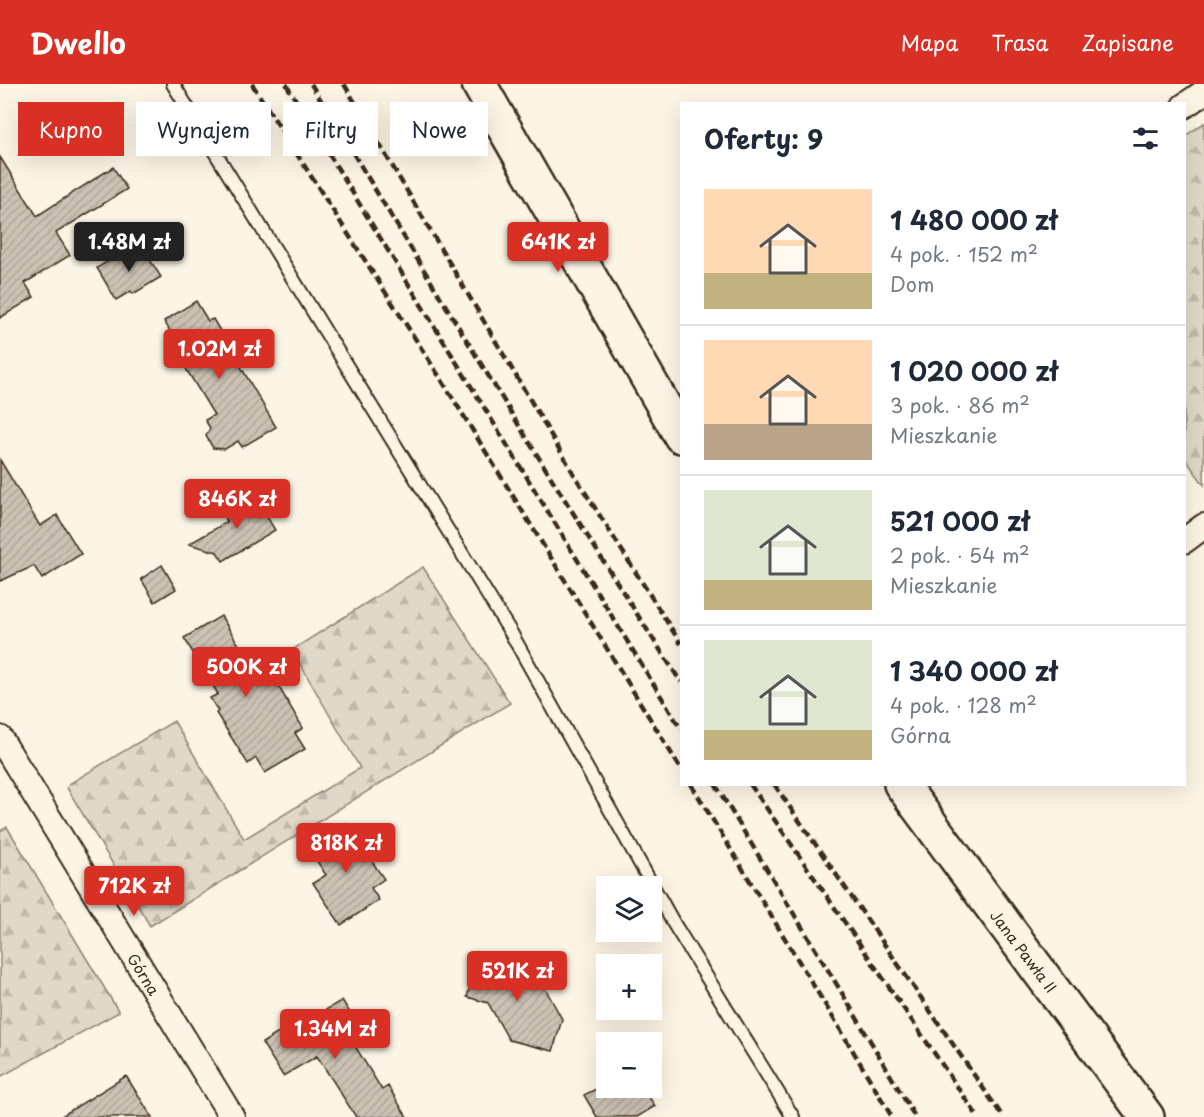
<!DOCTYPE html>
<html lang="pl">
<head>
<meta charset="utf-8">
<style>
	:root { --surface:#fff; --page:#f2f2f3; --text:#1f2937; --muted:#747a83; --line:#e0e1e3; --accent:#d93025 }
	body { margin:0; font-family:"Playpen Sans",sans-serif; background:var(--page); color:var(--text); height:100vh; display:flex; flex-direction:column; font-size:22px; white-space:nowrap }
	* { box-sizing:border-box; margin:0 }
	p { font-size:20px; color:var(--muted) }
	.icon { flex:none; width:33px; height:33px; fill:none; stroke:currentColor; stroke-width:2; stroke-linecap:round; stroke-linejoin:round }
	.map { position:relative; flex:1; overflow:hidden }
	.panel { position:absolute; left:680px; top:18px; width:506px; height:684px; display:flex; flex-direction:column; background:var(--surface); border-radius:0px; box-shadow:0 6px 24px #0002 }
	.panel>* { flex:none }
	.hud { position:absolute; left:18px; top:18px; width:570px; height:54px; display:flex; gap:12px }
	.tools { position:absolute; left:596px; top:792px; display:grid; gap:12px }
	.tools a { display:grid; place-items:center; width:66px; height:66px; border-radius:0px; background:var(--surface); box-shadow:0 6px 24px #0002; font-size:30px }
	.price { position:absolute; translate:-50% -51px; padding:0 14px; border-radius:6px; background:var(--accent); color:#fff; font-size:20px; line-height:39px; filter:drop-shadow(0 2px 3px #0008) }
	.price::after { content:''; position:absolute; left:50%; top:36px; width:18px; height:14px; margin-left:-9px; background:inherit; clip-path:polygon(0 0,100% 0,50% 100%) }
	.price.current { background:#222; color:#fff }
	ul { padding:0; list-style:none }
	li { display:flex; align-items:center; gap:18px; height:150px; padding:0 24px }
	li+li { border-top:2px solid var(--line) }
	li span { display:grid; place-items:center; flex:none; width:168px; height:120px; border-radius:0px; color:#555 }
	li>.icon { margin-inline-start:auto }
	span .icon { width:72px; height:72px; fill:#fffc; stroke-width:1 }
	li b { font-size:26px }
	h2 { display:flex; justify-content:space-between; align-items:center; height:72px; padding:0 24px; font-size:26px }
	.chip { padding:0 21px; border-radius:0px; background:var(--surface); box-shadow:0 6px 24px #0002; font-size:21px; line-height:54px }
	.chip.current { background:var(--accent); color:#fff }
	header { display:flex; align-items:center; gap:36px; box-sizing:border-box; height:84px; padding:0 30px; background:var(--accent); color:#fff }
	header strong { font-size:28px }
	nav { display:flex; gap:33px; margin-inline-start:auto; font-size:21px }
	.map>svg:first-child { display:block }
</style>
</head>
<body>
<header>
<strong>Dwello</strong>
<nav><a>Mapa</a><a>Trasa</a><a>Zapisane</a></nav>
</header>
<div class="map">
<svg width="1204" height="1033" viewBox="0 0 1204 1033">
	<defs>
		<pattern id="forest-firs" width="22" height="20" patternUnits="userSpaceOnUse" patternTransform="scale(1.5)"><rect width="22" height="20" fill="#e0d8c8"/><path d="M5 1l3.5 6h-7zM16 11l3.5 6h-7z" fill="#c1baab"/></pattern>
		<pattern id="building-hatch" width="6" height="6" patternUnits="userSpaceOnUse" patternTransform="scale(1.5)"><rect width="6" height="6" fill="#ccc2b3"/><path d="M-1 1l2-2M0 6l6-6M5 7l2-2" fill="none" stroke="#b0a79a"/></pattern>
	</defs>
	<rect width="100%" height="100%" fill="#fcf5e5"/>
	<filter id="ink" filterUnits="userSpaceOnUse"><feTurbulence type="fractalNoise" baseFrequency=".0167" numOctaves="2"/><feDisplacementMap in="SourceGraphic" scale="12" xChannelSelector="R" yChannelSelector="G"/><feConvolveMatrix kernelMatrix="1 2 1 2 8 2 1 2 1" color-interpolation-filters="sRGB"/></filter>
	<g filter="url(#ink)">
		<path fill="url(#forest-firs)" stroke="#8e8173" stroke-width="1.5" d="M 1204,39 L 1204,401 L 1184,373 L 1184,53 Z
			M 423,483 L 510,619 L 150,842 L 67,704 L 69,700 L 174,637 L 244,755 L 360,684 L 292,566 Z
			M 7,743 L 119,928 L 0,993 L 0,747 Z"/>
		<path fill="url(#building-hatch)" stroke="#3b2a1e" stroke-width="1.5" d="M 0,73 L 37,132 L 113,83 L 127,105 L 56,149 L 70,171 L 25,199 L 34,213 L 0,234 Z
			M 141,162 L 161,193 L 133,210 L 131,207 L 116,216 L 97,184 L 121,169 L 124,173 Z
			M 196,217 L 208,237 L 213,235 L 276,343 L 242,363 L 238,357 L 225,365 L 213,364 L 206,352 L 210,344 L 205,336 L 214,331 L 171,260 L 176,257 L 164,237 Z
			M 0,376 L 40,442 L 57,431 L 81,470 L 42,495 L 34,482 L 0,497 Z
			M 214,415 L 240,424 L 256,415 L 275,446 L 223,477 L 217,468 L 189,460 L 227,438 Z
			M 162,481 L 176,505 L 155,518 L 141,495 Z
			M 221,532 L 255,587 L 263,582 L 271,594 L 273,593 L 303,644 L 295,649 L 305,665 L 265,689 L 256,674 L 248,680 L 216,629 L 218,627 L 210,614 L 218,610 L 184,554 Z
			M 346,739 L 384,795 L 371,804 L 379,816 L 341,841 L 313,799 L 326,791 L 309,765 Z
			M 479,870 L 542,888 L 540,895 L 562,935 L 553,967 L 509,956 L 488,919 L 467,913 Z
			M 342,916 L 361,947 L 350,954 L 382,1006 L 388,1002 L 407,1033 L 356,1033 L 317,972 L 283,992 L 262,959 L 293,940 L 295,945 Z
			M 126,992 L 152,1033 L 60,1033 Z
			M 598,1004 L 643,1004 L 655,1022 L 637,1033 L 597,1033 L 584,1011 Z"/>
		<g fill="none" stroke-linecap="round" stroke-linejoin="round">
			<defs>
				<path id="service" d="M 173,0 L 511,549 L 674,840 L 793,1033"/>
				<path id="minor" d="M 1184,22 L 1204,8
					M 1184,457 L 1204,442
					M 0,654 L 232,1033"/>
				<path id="secondary" d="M 479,0 L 681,352
					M 901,700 L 1147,1033"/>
			</defs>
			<use href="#service" stroke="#3b2a1e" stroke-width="16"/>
			<use href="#minor" stroke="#3b2a1e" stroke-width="28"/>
			<use href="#secondary" stroke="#3b2a1e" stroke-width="38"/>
			<use href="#service" stroke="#fcf5e5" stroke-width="12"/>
			<use href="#minor" stroke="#fcf5e5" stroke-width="24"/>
			<use href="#secondary" stroke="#fcf5e5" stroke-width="33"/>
			<path stroke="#3b2a1e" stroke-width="4.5" stroke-dasharray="9 4.5" stroke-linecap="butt" d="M 252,0 L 441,295 L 681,685
				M 286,0 L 681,645
				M 311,0 C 433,200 553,402 681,598
				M 344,0 L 578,397 L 681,560
				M 691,700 L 843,950 L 892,1033
				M 715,700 L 848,919 L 915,1033
				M 750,700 L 978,1033
				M 774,700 L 1003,1033"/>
		</g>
	</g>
	<g text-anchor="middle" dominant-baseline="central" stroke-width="5" stroke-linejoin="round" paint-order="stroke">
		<g font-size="15" fill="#3b2a1e" stroke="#fcf5e5">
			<text transform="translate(1024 867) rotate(53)">Jana Pawła II</text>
			<text transform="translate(144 890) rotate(58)">Górna</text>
		</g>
	</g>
</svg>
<div class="tools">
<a><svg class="icon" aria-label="layers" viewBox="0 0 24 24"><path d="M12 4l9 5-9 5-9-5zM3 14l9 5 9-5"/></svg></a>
<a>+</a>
<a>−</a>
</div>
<b class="price current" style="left:129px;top:189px">1.48M zł</b>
<b class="price" style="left:558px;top:189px">641K zł</b>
<b class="price" style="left:219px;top:296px">1.02M zł</b>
<b class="price" style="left:237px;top:446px">846K zł</b>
<b class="price" style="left:246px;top:614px">500K zł</b>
<b class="price" style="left:346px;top:790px">818K zł</b>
<b class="price" style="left:134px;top:833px">712K zł</b>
<b class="price" style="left:517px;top:918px">521K zł</b>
<b class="price" style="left:335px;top:976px">1.34M zł</b>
<div class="hud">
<a class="chip current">Kupno</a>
<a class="chip">Wynajem</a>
<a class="chip">Filtry</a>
<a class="chip">Nowe</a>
</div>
<section class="panel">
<h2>Oferty: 9<svg class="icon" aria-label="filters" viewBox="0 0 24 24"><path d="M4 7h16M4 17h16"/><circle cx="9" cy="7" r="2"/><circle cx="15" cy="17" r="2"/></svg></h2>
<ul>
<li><span style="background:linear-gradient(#ffd9b3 70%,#c2b280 0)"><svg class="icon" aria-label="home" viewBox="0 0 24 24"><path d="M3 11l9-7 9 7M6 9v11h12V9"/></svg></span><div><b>1 480 000 zł</b><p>4 pok. · 152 m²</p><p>Dom</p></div></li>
<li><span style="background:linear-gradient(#ffd9b3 70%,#b9a48a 0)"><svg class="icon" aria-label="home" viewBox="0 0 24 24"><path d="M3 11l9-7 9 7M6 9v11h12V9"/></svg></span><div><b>1 020 000 zł</b><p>3 pok. · 86 m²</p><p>Mieszkanie</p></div></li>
<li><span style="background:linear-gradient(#dfe7d0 75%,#c2b280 0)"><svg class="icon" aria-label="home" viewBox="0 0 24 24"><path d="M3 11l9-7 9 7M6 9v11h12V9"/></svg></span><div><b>521 000 zł</b><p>2 pok. · 54 m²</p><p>Mieszkanie</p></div></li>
<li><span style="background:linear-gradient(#dfe7d0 75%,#c2b280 0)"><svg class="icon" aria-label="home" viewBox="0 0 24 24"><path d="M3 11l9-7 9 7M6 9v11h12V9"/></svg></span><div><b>1 340 000 zł</b><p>4 pok. · 128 m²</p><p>Górna</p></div></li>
</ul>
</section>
</div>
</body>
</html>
